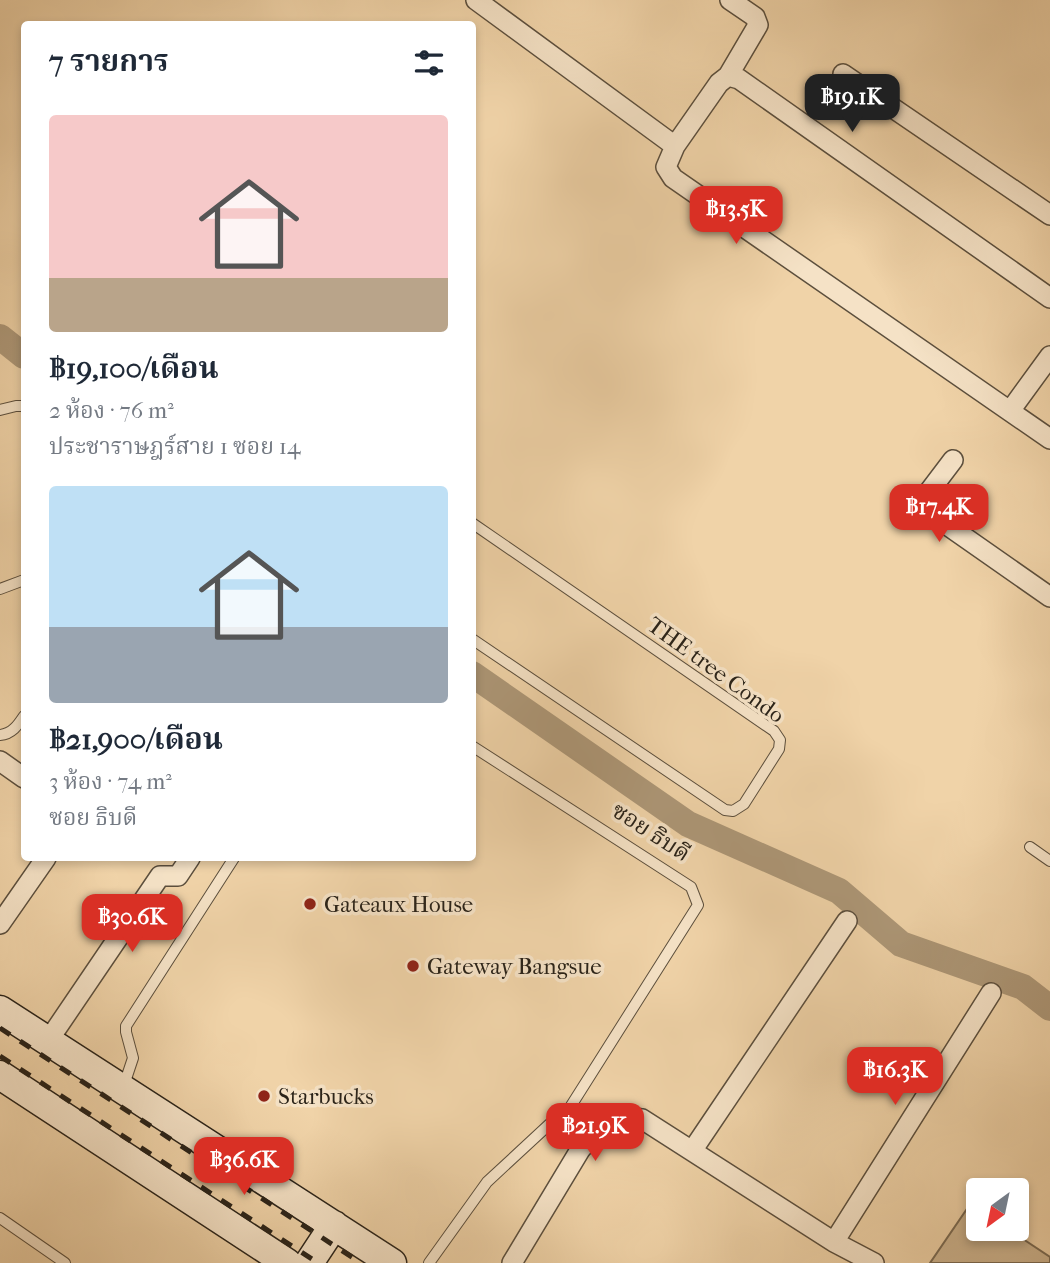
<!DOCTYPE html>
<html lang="th">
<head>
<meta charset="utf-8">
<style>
	:root { --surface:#fff; --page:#f2f2f3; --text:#1f2937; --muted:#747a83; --accent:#d93025 }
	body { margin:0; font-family:"IM FELL French Canon","Noto Serif Thai",serif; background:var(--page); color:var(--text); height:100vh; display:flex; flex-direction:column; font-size:26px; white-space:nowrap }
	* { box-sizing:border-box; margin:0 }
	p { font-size:23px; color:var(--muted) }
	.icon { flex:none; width:38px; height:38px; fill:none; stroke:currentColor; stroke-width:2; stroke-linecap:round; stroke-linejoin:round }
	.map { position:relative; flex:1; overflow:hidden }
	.panel { position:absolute; left:21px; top:21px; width:455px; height:840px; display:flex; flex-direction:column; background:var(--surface); border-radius:7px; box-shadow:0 4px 10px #0003 }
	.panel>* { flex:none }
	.needle { width:46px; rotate:213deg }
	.tools { position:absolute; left:966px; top:1178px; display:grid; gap:14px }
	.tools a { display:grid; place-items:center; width:63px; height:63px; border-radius:7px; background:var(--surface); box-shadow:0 4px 10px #0003; font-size:35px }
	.price { position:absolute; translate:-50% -60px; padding:0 16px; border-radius:14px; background:var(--accent); color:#fff; font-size:23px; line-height:46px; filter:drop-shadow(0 2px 4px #0008) }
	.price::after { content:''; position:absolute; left:50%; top:42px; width:21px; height:16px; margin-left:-10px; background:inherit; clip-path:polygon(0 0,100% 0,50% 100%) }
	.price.on { background:#222; color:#fff }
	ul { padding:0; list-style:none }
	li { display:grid; align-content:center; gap:14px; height:371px; padding:0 28px }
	li span { display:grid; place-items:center; height:217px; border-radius:7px; color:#555 }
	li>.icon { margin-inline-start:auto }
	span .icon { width:126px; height:126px; fill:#fffc; stroke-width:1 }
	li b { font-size:30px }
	h2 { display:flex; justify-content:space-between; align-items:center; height:84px; padding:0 28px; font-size:30px }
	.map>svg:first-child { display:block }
</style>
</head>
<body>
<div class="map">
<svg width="1050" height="1263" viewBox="0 0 1050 1263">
	<rect width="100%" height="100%" fill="#f0d3a8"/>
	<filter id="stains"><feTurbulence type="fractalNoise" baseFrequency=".00286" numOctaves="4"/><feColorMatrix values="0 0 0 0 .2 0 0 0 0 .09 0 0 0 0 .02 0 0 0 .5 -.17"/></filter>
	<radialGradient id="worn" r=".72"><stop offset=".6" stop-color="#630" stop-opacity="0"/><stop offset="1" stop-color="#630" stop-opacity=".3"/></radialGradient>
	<path fill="#ceb590" stroke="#7c6c54" stroke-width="2" d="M 971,1203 L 978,1208 L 978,1228 L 1008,1229 L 1050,1257 L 1050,1263 L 930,1263 Z"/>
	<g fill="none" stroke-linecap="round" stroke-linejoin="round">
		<path stroke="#ad9777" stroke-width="26" d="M 0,337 L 24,356
			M 472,674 L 688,824 L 839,891 L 901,944 L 1023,987 L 1050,1008"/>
		<defs>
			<path id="lane" d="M 0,410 L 16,406 L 24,406
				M 472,523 L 774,731 L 780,740 L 779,749 L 744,804 L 733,811 L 725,810 L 472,639
				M 0,589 L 24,580
				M 0,735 C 12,734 18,725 24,716
				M 1030,847 L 1050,861
				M 123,1088 L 133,1058 L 126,1032 L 126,1026 L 234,858
				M 0,1218 L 65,1263
				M 429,1263 L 487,1182 L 555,1119 L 569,1109 L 698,905 L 691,887 L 472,746"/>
			<path id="street" d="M 476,0 L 675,146 L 666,167 L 673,178 L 1050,439
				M 843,74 L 1050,215
				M 728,76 L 758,25 L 755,17 L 730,0
				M 675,146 L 719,83 L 728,76 L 739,79 L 1050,298
				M 1010,411 L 1050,356
				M 953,460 L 925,497 L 924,505 L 927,511 L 1050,597
				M 0,761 L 24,778
				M 0,924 L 46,858
				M 48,1041 L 160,876 L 178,876 L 190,858
				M 692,1151 L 847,921
				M 834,1242 L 991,993
				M 512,1263 L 580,1150 C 589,1140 601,1124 614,1119 C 622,1116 634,1118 642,1119 L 834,1242 L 874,1263"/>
			<path id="secondary" d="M 0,1010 L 392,1263
				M 0,1075 L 287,1263
				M 309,1263 L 334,1225"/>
		</defs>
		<use href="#lane" stroke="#5c4f3d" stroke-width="12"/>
		<use href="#street" stroke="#5c4f3d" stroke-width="22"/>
		<use href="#secondary" stroke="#2a2319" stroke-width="31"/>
		<use href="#lane" stroke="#f5e2c6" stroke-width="10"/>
		<use href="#street" stroke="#f5e2c6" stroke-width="19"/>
		<use href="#secondary" stroke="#f5e2c6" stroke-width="28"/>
		<path stroke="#2a2319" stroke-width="5" stroke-dasharray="12 12" stroke-linecap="butt" d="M 0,1028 L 361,1263
			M 0,1056 L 318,1263"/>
	</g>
	<g fill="#8f2418" stroke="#f5e2c6" stroke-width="2.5">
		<circle cx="310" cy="904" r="7"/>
		<circle cx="413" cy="966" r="7"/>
		<circle cx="264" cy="1096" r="7"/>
	</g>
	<g text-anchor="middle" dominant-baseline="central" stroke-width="7" stroke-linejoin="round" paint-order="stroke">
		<g font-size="23" fill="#2a2319" stroke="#f5e2c6">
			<text transform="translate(716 670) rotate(36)">THE tree Condo</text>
			<text transform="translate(651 832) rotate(33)">ซอย ธิบดี</text>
		</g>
		<g font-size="23" fill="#2a2319" stroke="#f5e2c6" text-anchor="start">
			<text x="324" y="904">Gateaux House</text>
			<text x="427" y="966">Gateway Bangsue</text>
			<text x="278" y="1096">Starbucks</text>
		</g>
	</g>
	<rect width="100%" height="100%" filter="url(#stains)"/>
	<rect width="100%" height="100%" fill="url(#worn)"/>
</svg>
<div class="tools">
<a><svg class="needle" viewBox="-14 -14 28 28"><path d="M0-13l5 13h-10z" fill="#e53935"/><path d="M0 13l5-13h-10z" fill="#747a83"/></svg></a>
</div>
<b class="price on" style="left:852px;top:134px">฿19.1K</b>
<b class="price" style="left:736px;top:246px">฿13.5K</b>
<b class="price" style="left:939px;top:544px">฿17.4K</b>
<b class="price" style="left:132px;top:954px">฿30.6K</b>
<b class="price" style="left:895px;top:1107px">฿16.3K</b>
<b class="price" style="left:595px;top:1163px">฿21.9K</b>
<b class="price" style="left:244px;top:1197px">฿36.6K</b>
<section class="panel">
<h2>7 รายการ<svg class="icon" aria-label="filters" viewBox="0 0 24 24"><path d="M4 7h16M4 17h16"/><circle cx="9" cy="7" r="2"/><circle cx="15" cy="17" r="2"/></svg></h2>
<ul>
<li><span style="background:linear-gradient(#f6c9c9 75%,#b9a48a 0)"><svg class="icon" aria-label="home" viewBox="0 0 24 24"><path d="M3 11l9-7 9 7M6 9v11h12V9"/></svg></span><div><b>฿19,100/เดือน</b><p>2 ห้อง · 76 m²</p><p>ประชาราษฎร์สาย 1 ซอย 14</p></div></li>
<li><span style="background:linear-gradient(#bfe0f5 65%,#9aa5b1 0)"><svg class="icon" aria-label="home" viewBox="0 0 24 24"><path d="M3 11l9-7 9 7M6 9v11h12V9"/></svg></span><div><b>฿21,900/เดือน</b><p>3 ห้อง · 74 m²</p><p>ซอย ธิบดี</p></div></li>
</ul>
</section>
</div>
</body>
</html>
